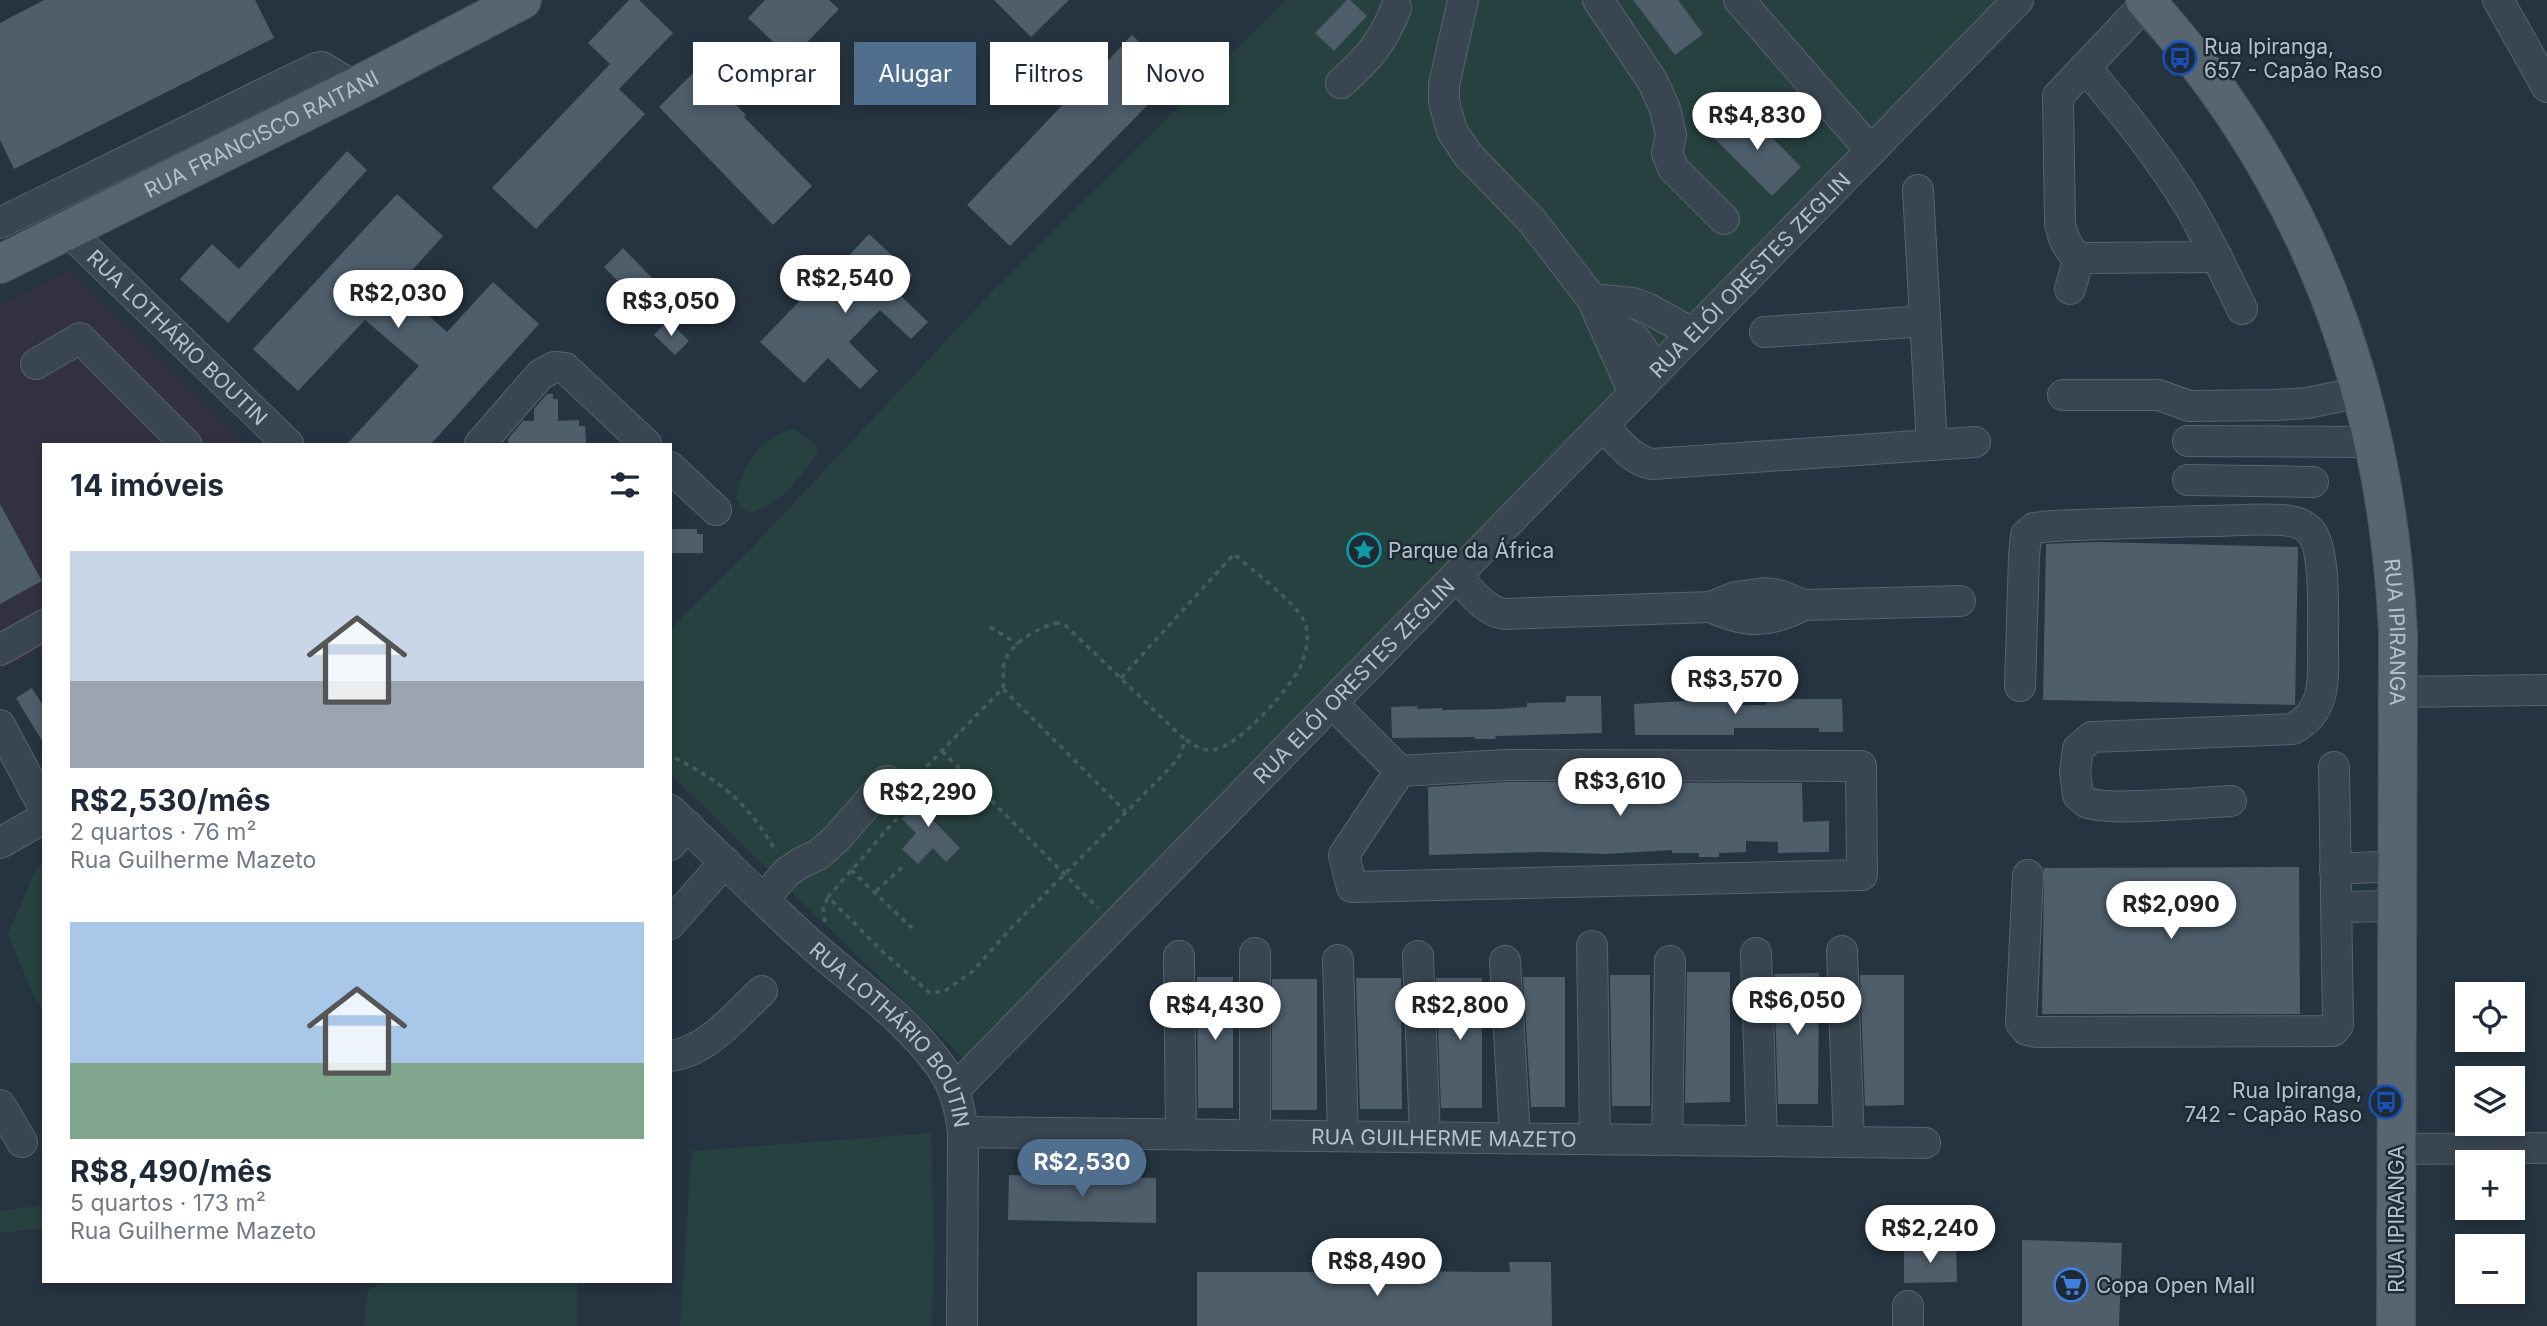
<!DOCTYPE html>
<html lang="pt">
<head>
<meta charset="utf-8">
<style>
	:root { --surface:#fff; --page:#f2f2f3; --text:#1f2937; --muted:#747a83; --accent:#506f8e }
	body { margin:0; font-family:Inter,sans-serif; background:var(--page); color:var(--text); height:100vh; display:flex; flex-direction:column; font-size:26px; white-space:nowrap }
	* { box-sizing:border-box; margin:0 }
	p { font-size:23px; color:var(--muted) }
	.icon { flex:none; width:38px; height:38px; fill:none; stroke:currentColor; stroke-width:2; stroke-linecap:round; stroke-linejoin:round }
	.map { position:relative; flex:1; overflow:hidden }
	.details { position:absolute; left:42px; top:443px; width:630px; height:840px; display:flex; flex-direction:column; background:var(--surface); border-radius:0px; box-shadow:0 4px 10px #0003 }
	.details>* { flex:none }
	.guide { position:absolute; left:693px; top:42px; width:665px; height:63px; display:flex; gap:14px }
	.fabs { position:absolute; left:2455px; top:982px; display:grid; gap:14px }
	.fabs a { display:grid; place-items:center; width:70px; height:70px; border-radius:0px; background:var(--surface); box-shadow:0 4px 10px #0003; font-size:35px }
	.price { position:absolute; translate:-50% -60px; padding:0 16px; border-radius:24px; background:#fff; color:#222; font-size:23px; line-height:46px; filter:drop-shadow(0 2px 4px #0008) }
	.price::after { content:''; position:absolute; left:50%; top:42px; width:21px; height:16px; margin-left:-10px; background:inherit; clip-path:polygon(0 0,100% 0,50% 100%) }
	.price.current { background:var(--accent); color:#fff }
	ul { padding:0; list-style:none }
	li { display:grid; align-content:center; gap:14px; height:371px; padding:0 28px }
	li span { display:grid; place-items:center; height:217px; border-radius:0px; color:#555 }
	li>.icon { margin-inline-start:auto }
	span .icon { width:126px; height:126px; fill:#fffc; stroke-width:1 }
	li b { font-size:30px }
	h2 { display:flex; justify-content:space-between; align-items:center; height:84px; padding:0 28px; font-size:30px }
	.pill { padding:0 24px; border-radius:0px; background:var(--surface); box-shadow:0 4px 10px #0003; font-size:24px; line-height:63px }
	.pill.current { background:var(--accent); color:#fff }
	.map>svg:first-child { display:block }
</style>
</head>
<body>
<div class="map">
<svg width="2547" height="1326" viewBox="0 0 2547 1326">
	<rect width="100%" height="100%" fill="#253440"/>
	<path fill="#313141" d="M 69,270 L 246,444 L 44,444 L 44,648 L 0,672 L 0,306 Z"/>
	<path fill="#274140" d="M 1286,0 L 1999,0 L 966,1061 L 670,774 L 670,630 L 746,554 L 989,295 Z
		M 795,429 L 816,445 L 817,455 C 797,480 782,504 750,513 L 741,508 L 736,498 C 742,465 760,436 795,429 Z
		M 44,863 L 44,1012 L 33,995 L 8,934 L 36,869 Z
		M 931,1133 L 934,1250 L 932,1326 L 680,1326 L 692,1151 Z
		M 44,1205 L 44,1228 L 0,1233 L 0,1211 Z
		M 386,1281 L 577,1281 L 577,1326 L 364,1326 L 368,1290 Z"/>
	<path fill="#4e5e6b" d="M 44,0 L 255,0 L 274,38 L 14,169 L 0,140 L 0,23 Z
		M 629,0 L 639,0 L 673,33 L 619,89 L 645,114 L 536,229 L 492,188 L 610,64 L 588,43 Z
		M 765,0 L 829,0 L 839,9 L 791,59 L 748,18 Z
		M 994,0 L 1069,0 L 1031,37 Z
		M 1347,0 L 1350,0 L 1367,16 L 1334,51 L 1315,33 Z
		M 1633,0 L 1678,0 L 1703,34 L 1675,55 Z
		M 1132,35 L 1175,77 L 1010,246 L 967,205 L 1074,93 L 1076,95 Z
		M 699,67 L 746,115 L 744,117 L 812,186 L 773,225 L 659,107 Z
		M 1742,107 L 1801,167 L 1772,196 L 1713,137 Z
		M 347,151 L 367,170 L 228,323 L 180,279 L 212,244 L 239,269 Z
		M 397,194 L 443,236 L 397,287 L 447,332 L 493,282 L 539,324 L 431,444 L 347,444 L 419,366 L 365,320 L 298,391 L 253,349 Z
		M 869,234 L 913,275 L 897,292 L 928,322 L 911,339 L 880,310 L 849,342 L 878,371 L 860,389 L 828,358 L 804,383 L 760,342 L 808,292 L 812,295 Z
		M 623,248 L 653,279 L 634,298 L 604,267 Z
		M 668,320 L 689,341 L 675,355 L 654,335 Z
		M 547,394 L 553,394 L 553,399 L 558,399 L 558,421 L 579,420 L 579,426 L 585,426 L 586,444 L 508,444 L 508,439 L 523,421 L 534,421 L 534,409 Z
		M 0,504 L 42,581 L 0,604 Z
		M 670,529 L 697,529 L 697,534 L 703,534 L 703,553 L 670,553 Z
		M 2097,542 L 2298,547 L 2295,705 L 2043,700 L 2046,544 Z
		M 32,688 L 44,707 L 44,744 L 16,698 Z
		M 1685,691 L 1709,691 L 1709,701 L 1734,701 L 1734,705 L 1766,705 L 1766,699 L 1842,699 L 1843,732 L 1819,732 L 1819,728 L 1734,728 L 1734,735 L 1635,735 L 1634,704 L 1685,701 Z
		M 1566,696 L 1601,696 L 1602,733 L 1495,736 L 1496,739 L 1475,739 L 1475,737 L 1392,738 L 1391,707 L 1417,706 L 1417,709 L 1442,708 L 1442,710 L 1499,709 L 1527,707 L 1527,703 L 1566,702 Z
		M 1506,782 L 1802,783 L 1803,822 L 1829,821 L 1829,852 L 1778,853 L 1778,842 L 1746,841 L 1746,852 L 1719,853 L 1719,857 L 1699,857 L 1699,853 L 1672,853 L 1672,850 L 1607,854 L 1543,852 L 1429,855 L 1428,787 Z
		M 933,786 L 949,801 L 932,819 L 960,848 L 946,862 L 933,848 L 918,864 L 902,849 L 916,833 L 902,819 Z
		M 2299,867 L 2300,1014 L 2042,1014 L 2044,868 Z
		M 1687,972 L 1730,972 L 1730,1102 L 1685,1103 Z
		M 1819,973 L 1818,1104 L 1778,1104 L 1774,974 Z
		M 1610,975 L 1650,975 L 1650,1106 L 1612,1106 Z
		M 1860,975 L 1904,975 L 1904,1105 L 1865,1106 Z
		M 1197,977 L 1233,977 L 1233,1108 L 1198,1108 Z
		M 1523,977 L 1565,977 L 1565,1107 L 1531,1107 Z
		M 1356,978 L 1401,978 L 1402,1109 L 1360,1109 Z
		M 1436,978 L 1482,978 L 1482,1108 L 1441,1108 Z
		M 1272,979 L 1317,979 L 1317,1110 L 1272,1110 Z
		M 1009,1175 L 1156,1178 L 1156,1223 L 1008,1220 Z
		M 2022,1240 L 2122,1243 L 2119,1326 L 2022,1326 Z
		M 1956,1246 L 1957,1282 L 1904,1283 L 1904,1247 Z
		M 1332,1262 L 1360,1263 L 1361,1270 L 1480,1272 L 1510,1272 L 1509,1262 L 1551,1262 L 1552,1326 L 1197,1326 L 1197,1272 L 1319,1272 L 1319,1263 Z"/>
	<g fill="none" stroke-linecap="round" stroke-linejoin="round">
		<defs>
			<g id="minor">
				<path d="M 1463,0 L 1444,85 L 1444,102 L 1452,131 L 1468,155 L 1532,221 L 1592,299 L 1634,393"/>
				<path d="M 1598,0 L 1653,82 L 1665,109 L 1671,135 L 1667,153 L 1673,168 L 1724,219"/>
				<path d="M 1739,0 L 1871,151"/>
				<path d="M 2498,0 L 2547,87"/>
				<path d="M 2147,2 L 2058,96 L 2060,223 C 2063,238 2067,249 2079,258 L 2217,257"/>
				<path d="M 2085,67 C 2122,111 2158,155 2188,204 C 2208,238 2225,273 2242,309"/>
				<path d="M 1341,83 C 1368,59 1383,42 1396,8"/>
				<path d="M 1918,190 L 1932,445"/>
				<path d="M 0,223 L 316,68 L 322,67 L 355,87"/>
				<path id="s1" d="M 67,230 L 288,444"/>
				<path d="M 2070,289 L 2079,258"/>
				<path d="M 1592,299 L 1633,303 L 1647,308 L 1692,333"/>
				<path d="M 1602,320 L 1635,339 L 1657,370"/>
				<path d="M 1765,332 L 1925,321"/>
				<path d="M 36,364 L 80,338 L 186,444"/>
				<path d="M 2063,395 L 2159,395 L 2189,406 L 2276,405 L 2307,403 L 2361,392"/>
				<path d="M 1603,426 C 1616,439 1632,461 1652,464 L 1975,442"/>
				<path d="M 2188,441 L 2374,442"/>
				<path d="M 480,444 L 540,375 L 554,367 L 565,368 L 646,444"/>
				<path d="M 670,467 L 716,510"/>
				<path d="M 2188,480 L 2313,482"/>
				<path d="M 1456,576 C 1469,589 1485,612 1505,614 L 1711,607 L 1735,597 L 1765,593 L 1779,595 L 1804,605 L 1960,601"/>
				<path d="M 1711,607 C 1747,624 1769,623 1804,605"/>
				<path d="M 0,650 L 44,625"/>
				<path d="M 2020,686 L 2024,556 L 2026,535 L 2034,528 L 2053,526 C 2105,524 2156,522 2207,521 C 2232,521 2257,518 2282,520 C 2293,521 2303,523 2310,531 C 2326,547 2323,617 2323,640 C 2323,676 2328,710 2293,729 L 2092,737 L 2078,749 L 2075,772 L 2078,795 C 2079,796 2085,802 2086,802 C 2105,812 2205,802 2231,801"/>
				<path d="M 2399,692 L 2547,690"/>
				<path d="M 1332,703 L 1400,771 L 1506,765 L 1861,766 L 1862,875 L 1352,887 L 1344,855 L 1400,771"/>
				<path d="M 0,725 L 44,808"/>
				<path id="s2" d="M 670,810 C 718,855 764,902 813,946 C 855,983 909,1021 941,1067 C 955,1087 960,1108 963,1132 L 962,1326"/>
				<path d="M 0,843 L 44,818"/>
				<path d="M 670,845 L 688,826"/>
				<path d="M 2335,869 L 2398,866"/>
				<path d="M 2028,875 L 2021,1023 L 2027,1030 L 2037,1032 L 2333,1031 L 2338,1025 L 2334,767"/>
				<path d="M 764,899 L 786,873 L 802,862 L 818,855 L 836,839 L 887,781"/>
				<path d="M 2336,907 L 2398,906"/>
				<path d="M 670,924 L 725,862"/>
				<path d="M 1592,946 L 1595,1139"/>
				<path d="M 1842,951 L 1849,1142"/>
				<path d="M 1255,953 L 1255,1135"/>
				<path d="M 1756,953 L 1762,1141"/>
				<path d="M 1179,956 L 1181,1134"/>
				<path d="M 1418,956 L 1425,1137"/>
				<path d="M 1338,960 L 1343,1136"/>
				<path d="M 1505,961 L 1515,1138"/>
				<path d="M 670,1056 C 707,1052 736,1015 762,991"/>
				<path id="s3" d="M 954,1090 L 2018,0"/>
				<path d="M 0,1105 L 22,1142"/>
				<path id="s4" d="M 963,1132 L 1925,1143"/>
				<path d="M 1667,1140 L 1670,961"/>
				<path d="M 2397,1149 L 2547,1148"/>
				<path d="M 1908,1326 L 1908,1306"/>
			</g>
			<g id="major">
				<path id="s5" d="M 2145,0 C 2308,180 2387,392 2398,634 L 2396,1326"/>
				<path id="s6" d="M 0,264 L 355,87 L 522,0"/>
			</g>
		</defs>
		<use href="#minor" stroke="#57636d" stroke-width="32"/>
		<use href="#major" stroke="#45515c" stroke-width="40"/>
		<path stroke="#455d5c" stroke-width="3.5" stroke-dasharray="5 5" stroke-linecap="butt" d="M 1055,623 L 1064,624 L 1183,738 C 1186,754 1172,765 1162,776 L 1012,927 L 973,971 L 945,991 L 930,993 L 884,953 L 828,897 L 891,825 L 928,786 L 925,768 L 1003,688 C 1004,680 1002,667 1005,660 C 1014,641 1037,629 1055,623 Z
			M 990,627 L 1018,644
			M 1121,678 L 1234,554 C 1251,569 1296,603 1304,621 C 1310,633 1307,650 1302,663 C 1293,686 1238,748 1212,750 C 1200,751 1193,744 1183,738
			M 1003,689 L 1125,811
			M 942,751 L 1098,908
			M 675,758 C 722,782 750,805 776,852
			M 851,870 L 912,928
			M 876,891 L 906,864
			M 825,922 L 823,908 L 828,897"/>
		<use href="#minor" stroke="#394550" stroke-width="30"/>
		<use href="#major" stroke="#576570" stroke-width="38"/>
	</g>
	<defs>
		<symbol id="bus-ring" viewBox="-11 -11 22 22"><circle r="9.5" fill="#1e2a35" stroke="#1a4fb4" stroke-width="1.5"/><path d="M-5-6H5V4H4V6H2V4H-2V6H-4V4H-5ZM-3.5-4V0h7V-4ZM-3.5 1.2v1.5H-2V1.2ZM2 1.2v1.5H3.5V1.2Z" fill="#1a4fb4"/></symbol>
		<symbol id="sight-ring" viewBox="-11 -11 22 22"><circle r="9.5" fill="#1e2a35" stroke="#0f9aa8" stroke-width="1.5"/><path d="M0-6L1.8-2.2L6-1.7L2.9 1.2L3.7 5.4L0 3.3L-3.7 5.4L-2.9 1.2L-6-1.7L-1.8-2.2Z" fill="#0f9aa8"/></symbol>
		<symbol id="supermarket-ring" viewBox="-11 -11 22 22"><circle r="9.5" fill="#1e2a35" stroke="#3f7fe0" stroke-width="1.5"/><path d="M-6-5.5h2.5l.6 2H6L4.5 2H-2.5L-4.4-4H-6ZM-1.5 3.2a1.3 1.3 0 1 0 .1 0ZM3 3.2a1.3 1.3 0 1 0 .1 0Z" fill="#3f7fe0"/></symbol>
	</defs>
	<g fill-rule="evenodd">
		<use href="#bus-ring" x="2161" y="39" width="38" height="38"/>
		<use href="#sight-ring" x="1345" y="531" width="38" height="38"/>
		<use href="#bus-ring" x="2367" y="1083" width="38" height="38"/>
		<use href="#supermarket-ring" x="2052" y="1266" width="38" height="38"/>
	</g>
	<g text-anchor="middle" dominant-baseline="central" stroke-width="5" stroke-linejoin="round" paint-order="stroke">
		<g font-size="21" fill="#b5c0ca" stroke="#1e2a35" text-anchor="start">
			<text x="2204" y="46">Rua Ipiranga,<tspan x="2204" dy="24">657 - Capão Raso</tspan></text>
			<text x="1388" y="550">Parque da África</text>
			<text x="2362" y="1090" text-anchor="end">Rua Ipiranga,<tspan x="2362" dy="24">742 - Capão Raso</tspan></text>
			<text x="2096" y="1285">Copa Open Mall</text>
		</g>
		<g font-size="21" fill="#b5c0ca" stroke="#1e2a35">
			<text stroke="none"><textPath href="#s6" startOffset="292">RUA FRANCISCO RAITANI</textPath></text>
			<text stroke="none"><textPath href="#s3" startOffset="1139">RUA ELÓI ORESTES ZEGLIN</textPath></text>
			<text stroke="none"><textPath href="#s1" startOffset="154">RUA LOTHÁRIO BOUTIN</textPath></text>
			<text stroke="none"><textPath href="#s5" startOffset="695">RUA IPIRANGA</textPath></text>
			<text stroke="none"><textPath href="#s3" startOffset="572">RUA ELÓI ORESTES ZEGLIN</textPath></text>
			<text stroke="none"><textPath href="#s2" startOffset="318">RUA LOTHÁRIO BOUTIN</textPath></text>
			<text stroke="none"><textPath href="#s4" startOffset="481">RUA GUILHERME MAZETO</textPath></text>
			<text transform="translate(2396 1219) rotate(-90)">RUA IPIRANGA</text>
		</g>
	</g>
</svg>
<div class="fabs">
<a><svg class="icon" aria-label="locate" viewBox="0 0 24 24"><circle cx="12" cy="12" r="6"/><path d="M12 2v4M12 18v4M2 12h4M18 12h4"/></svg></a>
<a><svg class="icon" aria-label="layers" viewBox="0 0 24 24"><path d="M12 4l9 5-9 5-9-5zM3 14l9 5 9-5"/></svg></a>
<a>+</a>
<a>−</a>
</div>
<b class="price" style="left:1757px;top:152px">R$4,830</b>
<b class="price" style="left:845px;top:315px">R$2,540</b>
<b class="price" style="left:398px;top:330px">R$2,030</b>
<b class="price" style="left:671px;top:338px">R$3,050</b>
<b class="price" style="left:1735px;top:716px">R$3,570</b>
<b class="price" style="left:1620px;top:818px">R$3,610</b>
<b class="price" style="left:928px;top:829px">R$2,290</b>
<b class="price" style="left:2171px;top:941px">R$2,090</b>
<b class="price" style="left:1797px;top:1037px">R$6,050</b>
<b class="price" style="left:1215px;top:1042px">R$4,430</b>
<b class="price" style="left:1460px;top:1042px">R$2,800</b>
<b class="price current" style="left:1082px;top:1199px">R$2,530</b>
<b class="price" style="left:1930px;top:1265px">R$2,240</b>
<b class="price" style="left:1377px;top:1298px">R$8,490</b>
<div class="guide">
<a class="pill">Comprar</a>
<a class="pill current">Alugar</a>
<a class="pill">Filtros</a>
<a class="pill">Novo</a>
</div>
<section class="details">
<h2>14 imóveis<svg class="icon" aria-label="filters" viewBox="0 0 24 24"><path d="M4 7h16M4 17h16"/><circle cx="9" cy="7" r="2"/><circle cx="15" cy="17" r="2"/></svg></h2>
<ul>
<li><span style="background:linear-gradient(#c9d6e8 60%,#9aa5b1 0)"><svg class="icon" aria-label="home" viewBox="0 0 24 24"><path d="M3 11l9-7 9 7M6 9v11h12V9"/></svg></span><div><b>R$2,530/mês</b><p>2 quartos · 76 m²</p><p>Rua Guilherme Mazeto</p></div></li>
<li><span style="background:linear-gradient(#a9c7e8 65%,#7fa58c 0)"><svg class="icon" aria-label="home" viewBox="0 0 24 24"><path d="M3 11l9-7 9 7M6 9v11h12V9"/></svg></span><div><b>R$8,490/mês</b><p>5 quartos · 173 m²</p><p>Rua Guilherme Mazeto</p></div></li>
</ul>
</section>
</div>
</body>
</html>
